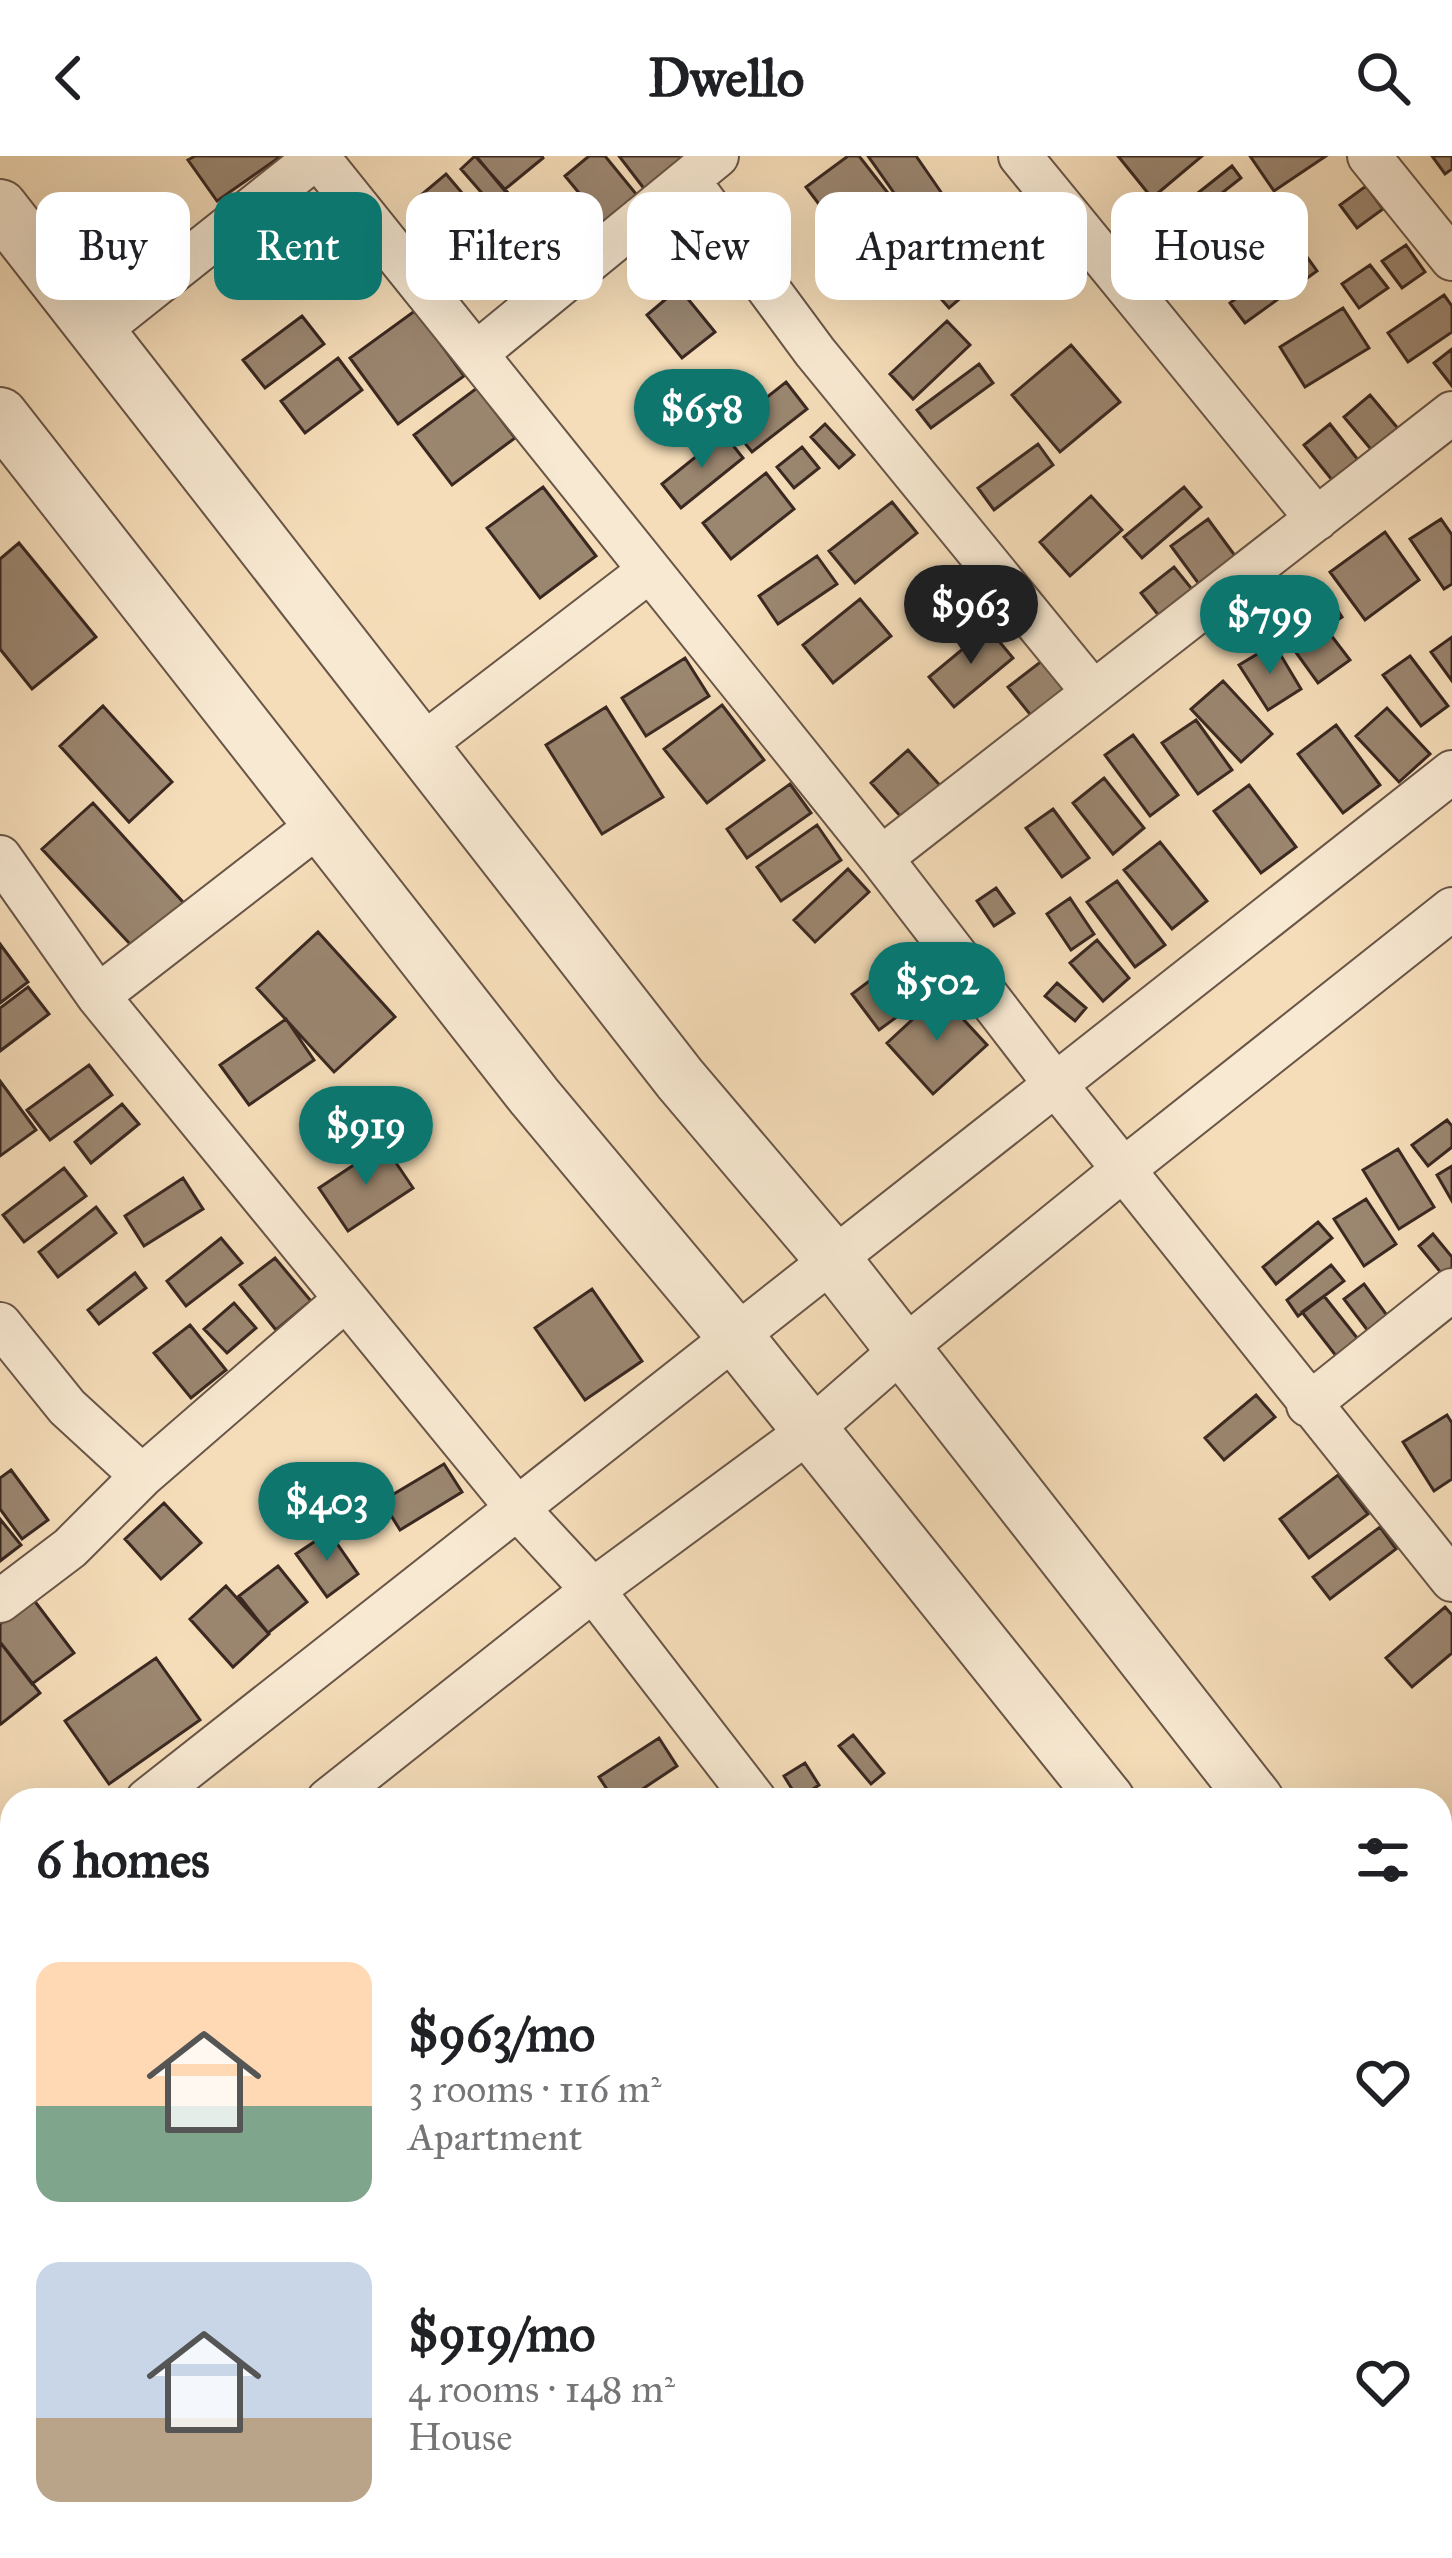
<!DOCTYPE html>
<html lang="en">
<head>
<meta charset="utf-8">
<style>
	:root { --surface:#fff; --page:#f2f2f2; --text:#202124; --muted:#757577; --accent:#0f766e }
	body { margin:0; font-family:"IM FELL Great Primer",serif; background:var(--page); color:var(--text); height:100vh; display:flex; flex-direction:column; font-size:45px; white-space:nowrap }
	* { box-sizing:border-box; margin:0 }
	p { font-size:39px; color:var(--muted) }
	.icon { flex:none; width:66px; height:66px; fill:none; stroke:currentColor; stroke-width:2; stroke-linecap:round; stroke-linejoin:round }
	.map { position:relative; flex:1; overflow:hidden }
	.sheet { position:absolute; left:0px; top:1632px; width:1452px; height:771px; display:flex; flex-direction:column; background:var(--surface); border-radius:36px 36px 0 0; box-shadow:0 12px 48px #0002 }
	.sheet>* { flex:none }
	.guide { position:absolute; left:36px; top:36px; width:1380px; height:108px; display:flex; gap:24px }
	.price { position:absolute; translate:-50% -102px; padding:0 27px; border-radius:42px; background:var(--accent); color:#fff; font-size:39px; line-height:78px; filter:drop-shadow(0 3px 6px #0008) }
	.price::after { content:''; position:absolute; left:50%; top:72px; width:36px; height:27px; margin-left:-18px; background:inherit; clip-path:polygon(0 0,100% 0,50% 100%) }
	.price.on { background:#222; color:#fff }
	ul { padding:0; list-style:none }
	li { display:flex; align-items:center; gap:36px; height:300px; padding:0 36px }
	li span { display:grid; place-items:center; flex:none; width:336px; height:240px; border-radius:24px; color:#555 }
	li>.icon { margin-inline-start:auto }
	span .icon { width:144px; height:144px; fill:#fffc; stroke-width:1 }
	li b { font-size:51px }
	h2 { display:flex; justify-content:space-between; align-items:center; height:144px; padding:0 36px; font-size:51px }
	.tag { padding:0 42px; border-radius:24px; background:var(--surface); box-shadow:0 12px 48px #0002; font-size:42px; line-height:108px }
	.tag.on { background:var(--accent); color:#fff }
	header { display:flex; justify-content:space-between; align-items:center; height:156px; padding:0 36px; background:var(--surface); font-size:54px; font-weight:700 }
	.map>svg:first-child { display:block }
</style>
</head>
<body>
<header><svg class="icon" aria-label="back" viewBox="0 0 24 24"><path d="M15 5l-7 7 7 7"/></svg>Dwello<svg class="icon" aria-label="search" viewBox="0 0 24 24"><circle cx="10" cy="10" r="6"/><path d="M15 15l6 6"/></svg></header>
<div class="map">
<svg width="1452" height="2402" viewBox="0 0 1452 2402">
	<rect width="100%" height="100%" fill="#f5ddb9"/>
	<filter id="stains"><feTurbulence type="fractalNoise" baseFrequency=".00167" numOctaves="4"/><feColorMatrix values="0 0 0 0 .2 0 0 0 0 .09 0 0 0 0 .02 0 0 0 .5 -.17"/></filter>
	<radialGradient id="worn" r=".72"><stop offset=".6" stop-color="#630" stop-opacity="0"/><stop offset="1" stop-color="#630" stop-opacity=".3"/></radialGradient>
	<path fill="#9b8670" stroke="#3a2821" stroke-width="3" d="M 195,0 L 281,0 L 217,45 L 188,4 Z
		M 475,0 L 509,38 L 494,51 L 461,13 Z
		M 476,0 L 542,0 L 543,2 L 504,34 Z
		M 589,0 L 605,0 L 641,44 L 608,72 L 565,20 Z
		M 619,0 L 680,0 L 686,7 L 649,39 Z
		M 848,0 L 859,0 L 891,41 L 882,47 L 903,74 L 862,105 L 806,31 Z
		M 868,0 L 916,0 L 943,39 L 911,61 Z
		M 1118,0 L 1202,0 L 1152,42 Z
		M 1250,0 L 1326,0 L 1274,35 Z
		M 1432,0 L 1452,0 L 1452,13 L 1445,18 Z
		M 1232,10 L 1241,22 L 1184,67 L 1174,56 Z
		M 446,18 L 474,51 L 442,78 L 414,45 Z
		M 1366,30 L 1383,53 L 1357,72 L 1340,49 Z
		M 559,50 L 595,92 L 573,111 L 537,69 Z
		M 1266,50 L 1277,61 L 1217,120 L 1207,109 Z
		M 989,73 L 1011,99 L 949,152 L 927,127 Z
		M 1406,89 L 1425,116 L 1402,132 L 1382,105 Z
		M 1302,94 L 1317,115 L 1245,167 L 1230,147 Z
		M 1370,109 L 1388,132 L 1359,152 L 1342,128 Z
		M 679,132 L 715,176 L 682,202 L 647,159 Z
		M 1444,139 L 1452,150 L 1452,176 L 1408,206 L 1388,177 Z
		M 1343,152 L 1369,192 L 1305,231 L 1280,191 Z
		M 416,154 L 464,220 L 398,268 L 350,202 Z
		M 302,160 L 324,188 L 265,232 L 243,204 Z
		M 947,165 L 970,189 L 913,243 L 890,218 Z
		M 1071,189 L 1120,246 L 1060,296 L 1012,239 Z
		M 1452,193 L 1452,230 L 1434,207 Z
		M 338,202 L 362,234 L 305,277 L 281,245 Z
		M 979,208 L 993,227 L 931,272 L 917,254 Z
		M 786,226 L 807,253 L 752,296 L 731,270 Z
		M 477,232 L 515,282 L 452,329 L 414,279 Z
		M 1370,239 L 1406,282 L 1379,303 L 1344,261 Z
		M 825,268 L 854,299 L 839,312 L 811,281 Z
		M 1330,268 L 1362,309 L 1336,329 L 1304,289 Z
		M 724,278 L 743,302 L 681,352 L 662,328 Z
		M 1038,288 L 1053,309 L 994,354 L 978,332 Z
		M 802,291 L 819,312 L 794,332 L 777,311 Z
		M 766,317 L 794,353 L 731,403 L 703,367 Z
		M 543,331 L 596,400 L 540,442 L 487,372 Z
		M 1184,331 L 1201,351 L 1142,402 L 1124,381 Z
		M 1091,340 L 1122,374 L 1070,420 L 1040,386 Z
		M 892,346 L 917,377 L 855,427 L 829,395 Z
		M 1208,363 L 1244,412 L 1207,439 L 1171,390 Z
		M 1441,363 L 1452,379 L 1452,428 L 1444,433 L 1410,383 Z
		M 1385,376 L 1419,424 L 1365,464 L 1330,416 Z
		M 19,387 L 96,481 L 32,533 L 0,493 L 0,403 Z
		M 817,400 L 837,428 L 778,468 L 759,440 Z
		M 1174,411 L 1200,443 L 1167,470 L 1141,437 Z
		M 1321,428 L 1342,461 L 1330,469 L 1308,436 Z
		M 860,443 L 891,480 L 833,527 L 803,489 Z
		M 1317,461 L 1350,504 L 1318,527 L 1287,484 Z
		M 988,472 L 1013,502 L 954,551 L 929,521 Z
		M 1452,481 L 1452,525 L 1431,496 Z
		M 1274,488 L 1301,533 L 1268,554 L 1239,509 Z
		M 1410,500 L 1448,550 L 1421,570 L 1383,519 Z
		M 685,502 L 709,540 L 646,580 L 622,542 Z
		M 1043,504 L 1068,535 L 1033,562 L 1008,531 Z
		M 1223,525 L 1272,578 L 1241,606 L 1191,553 Z
		M 722,549 L 764,604 L 707,647 L 664,593 Z
		M 103,550 L 172,626 L 129,666 L 60,590 Z
		M 606,551 L 663,641 L 602,678 L 546,589 Z
		M 1387,552 L 1430,598 L 1399,626 L 1356,580 Z
		M 1196,564 L 1232,614 L 1198,638 L 1162,587 Z
		M 1336,569 L 1380,629 L 1343,657 L 1298,598 Z
		M 1133,579 L 1178,639 L 1150,660 L 1105,599 Z
		M 908,594 L 946,636 L 908,669 L 871,627 Z
		M 1104,622 L 1144,672 L 1113,698 L 1073,647 Z
		M 790,628 L 811,657 L 747,702 L 727,673 Z
		M 1249,629 L 1296,691 L 1261,717 L 1214,655 Z
		M 93,647 L 192,756 L 142,801 L 42,693 Z
		M 1053,653 L 1089,702 L 1062,721 L 1026,672 Z
		M 817,669 L 841,704 L 781,745 L 757,711 Z
		M 1160,686 L 1207,745 L 1172,773 L 1124,714 Z
		M 848,713 L 869,736 L 815,786 L 794,764 Z
		M 1117,725 L 1165,789 L 1135,811 L 1087,746 Z
		M 996,732 L 1014,757 L 994,770 L 977,745 Z
		M 1070,742 L 1094,778 L 1071,794 L 1047,758 Z
		M 318,776 L 395,861 L 334,916 L 257,832 Z
		M 1097,784 L 1129,822 L 1103,845 L 1070,807 Z
		M 0,788 L 28,826 L 0,847 Z
		M 917,789 L 944,826 L 879,874 L 852,838 Z
		M 1057,827 L 1086,852 L 1075,865 L 1045,840 Z
		M 28,831 L 49,858 L 0,895 L 0,852 Z
		M 940,838 L 987,889 L 933,938 L 887,887 Z
		M 286,863 L 314,904 L 249,949 L 220,909 Z
		M 89,909 L 112,939 L 50,984 L 27,954 Z
		M 0,925 L 36,974 L 0,1000 Z
		M 122,948 L 139,968 L 91,1007 L 75,986 Z
		M 1447,964 L 1452,970 L 1452,991 L 1428,1010 L 1412,989 Z
		M 384,989 L 413,1032 L 348,1075 L 319,1032 Z
		M 1398,993 L 1434,1051 L 1399,1073 L 1363,1014 Z
		M 1452,1010 L 1452,1045 L 1437,1019 Z
		M 64,1012 L 86,1040 L 24,1086 L 3,1059 Z
		M 183,1022 L 203,1053 L 144,1090 L 125,1060 Z
		M 1366,1043 L 1396,1088 L 1364,1110 L 1334,1063 Z
		M 96,1051 L 116,1077 L 58,1121 L 39,1096 Z
		M 1318,1066 L 1332,1082 L 1276,1128 L 1263,1111 Z
		M 1433,1078 L 1452,1101 L 1452,1130 L 1419,1090 Z
		M 221,1082 L 242,1107 L 186,1150 L 167,1125 Z
		M 275,1102 L 311,1145 L 276,1174 L 240,1129 Z
		M 1331,1109 L 1344,1125 L 1298,1160 L 1287,1144 Z
		M 135,1117 L 146,1132 L 99,1168 L 88,1154 Z
		M 1364,1128 L 1394,1169 L 1374,1183 L 1344,1143 Z
		M 592,1133 L 642,1205 L 585,1244 L 535,1172 Z
		M 1324,1140 L 1369,1197 L 1347,1214 L 1302,1156 Z
		M 234,1147 L 256,1172 L 227,1197 L 204,1173 Z
		M 190,1169 L 226,1214 L 191,1242 L 154,1197 Z
		M 1256,1239 L 1275,1261 L 1224,1304 L 1205,1282 Z
		M 1447,1259 L 1452,1267 L 1452,1323 L 1434,1335 L 1403,1286 Z
		M 444,1308 L 462,1336 L 400,1374 L 382,1345 Z
		M 11,1314 L 48,1364 L 22,1383 L 0,1353 L 0,1322 Z
		M 1338,1319 L 1368,1358 L 1309,1402 L 1280,1363 Z
		M 164,1347 L 201,1387 L 161,1423 L 125,1383 Z
		M 0,1363 L 21,1389 L 0,1405 Z
		M 1380,1371 L 1396,1393 L 1330,1443 L 1313,1421 Z
		M 329,1376 L 358,1418 L 327,1441 L 296,1398 Z
		M 278,1410 L 307,1446 L 268,1477 L 239,1440 Z
		M 226,1430 L 269,1478 L 233,1511 L 190,1463 Z
		M 33,1443 L 74,1497 L 32,1528 L 0,1486 L 0,1468 Z
		M 1445,1451 L 1452,1459 L 1452,1497 L 1412,1531 L 1386,1502 Z
		M 0,1486 L 40,1537 L 1,1568 L 0,1566 Z
		M 156,1502 L 200,1564 L 109,1628 L 65,1565 Z
		M 853,1579 L 884,1617 L 871,1628 L 839,1590 Z
		M 659,1582 L 677,1610 L 626,1644 L 614,1644 L 599,1621 Z
		M 805,1607 L 819,1629 L 798,1643 L 784,1620 Z
		M 0,2074 L 12,2091 L 12,2134 L 0,2142 Z
		M 0,2214 L 12,2230 L 12,2267 L 0,2276 Z
		M 1440,2318 L 1452,2331 L 1452,2340 L 1440,2350 Z
		M 50,2391 L 95,2391 L 81,2402 L 58,2402 Z
		M 226,2391 L 237,2391 L 245,2402 L 211,2402 Z
		M 758,2391 L 815,2391 L 821,2399 L 767,2402 Z
		M 1062,2391 L 1113,2391 L 1119,2400 L 1069,2402 Z
		M 1228,2391 L 1296,2391 L 1283,2402 L 1215,2402 Z"/>
	<g fill="none" stroke-linecap="round" stroke-linejoin="round">
		<defs>
			<path id="minor" d="M 317,0 L 881,702 L 1055,928 L 1452,1424
				M 1020,0 L 1317,363
				M 1369,0 L 1452,103
				M 688,24 L 815,196 L 1093,536
				M 98,175 L 318,0
				M 478,196 L 717,0
				M 421,590 L 649,415
				M 0,701 L 98,840 L 517,1352 L 593,1434 L 755,1644
				M 881,702 L 1452,257
				M 98,840 L 320,668
				M 0,1168 L 67,1251 L 142,1320
				M 1308,1249 L 1452,1134
				M 0,1445 L 70,1392 L 142,1320 L 346,1143
				M 147,1644 L 1452,616
				M 328,1644 L 593,1434 L 809,1275 L 904,1192 L 1124,1013 L 1452,753
				M 1440,1756 L 1452,1746
				M 0,1760 L 12,1751
				M 0,1904 L 12,1894
				M 0,2036 L 12,2051
				M 0,2284 L 12,2275
				M 279,2391 L 287,2402
				M 642,2391 L 651,2402
				M 1342,2391 L 1350,2402
				M 876,2402 L 887,2391
				M 1439,2402 L 1452,2393"/>
			<path id="tertiary" d="M 0,51 L 680,923 L 832,1102 L 1256,1644
				M 0,259 L 534,940 L 734,1179 L 1107,1644
				M 1440,1879 L 1452,1894
				M 1440,2065 L 1452,2080"/>
		</defs>
		<use href="#minor" stroke="#695547" stroke-width="46"/>
		<use href="#tertiary" stroke="#695547" stroke-width="58"/>
		<use href="#minor" stroke="#f8e9d2" stroke-width="42"/>
		<use href="#tertiary" stroke="#f8e9d2" stroke-width="54"/>
	</g>
	<rect width="100%" height="100%" filter="url(#stains)"/>
	<rect width="100%" height="100%" fill="url(#worn)"/>
</svg>
<b class="price" style="left:702px;top:315px">$658</b>
<b class="price on" style="left:971px;top:511px">$963</b>
<b class="price" style="left:1270px;top:521px">$799</b>
<b class="price" style="left:937px;top:888px">$502</b>
<b class="price" style="left:366px;top:1032px">$919</b>
<b class="price" style="left:327px;top:1408px">$403</b>
<div class="guide">
<a class="tag">Buy</a>
<a class="tag on">Rent</a>
<a class="tag">Filters</a>
<a class="tag">New</a>
<a class="tag">Apartment</a>
<a class="tag">House</a>
</div>
<section class="sheet">
<h2>6 homes<svg class="icon" aria-label="filters" viewBox="0 0 24 24"><path d="M4 7h16M4 17h16"/><circle cx="9" cy="7" r="2"/><circle cx="15" cy="17" r="2"/></svg></h2>
<ul>
<li><span style="background:linear-gradient(#ffd9b3 60%,#7fa58c 0)"><svg class="icon" aria-label="home" viewBox="0 0 24 24"><path d="M3 11l9-7 9 7M6 9v11h12V9"/></svg></span><div><b>$963/mo</b><p>3 rooms · 116 m²</p><p>Apartment</p></div><svg class="icon" aria-label="heart" viewBox="0 0 24 24"><path d="M12 20l-8-8c-3-5 5-10 8-4 3-6 11-1 8 4z"/></svg></li>
<li><span style="background:linear-gradient(#c9d6e8 65%,#b9a48a 0)"><svg class="icon" aria-label="home" viewBox="0 0 24 24"><path d="M3 11l9-7 9 7M6 9v11h12V9"/></svg></span><div><b>$919/mo</b><p>4 rooms · 148 m²</p><p>House</p></div><svg class="icon" aria-label="heart" viewBox="0 0 24 24"><path d="M12 20l-8-8c-3-5 5-10 8-4 3-6 11-1 8 4z"/></svg></li>
</ul>
</section>
</div>
</body>
</html>
